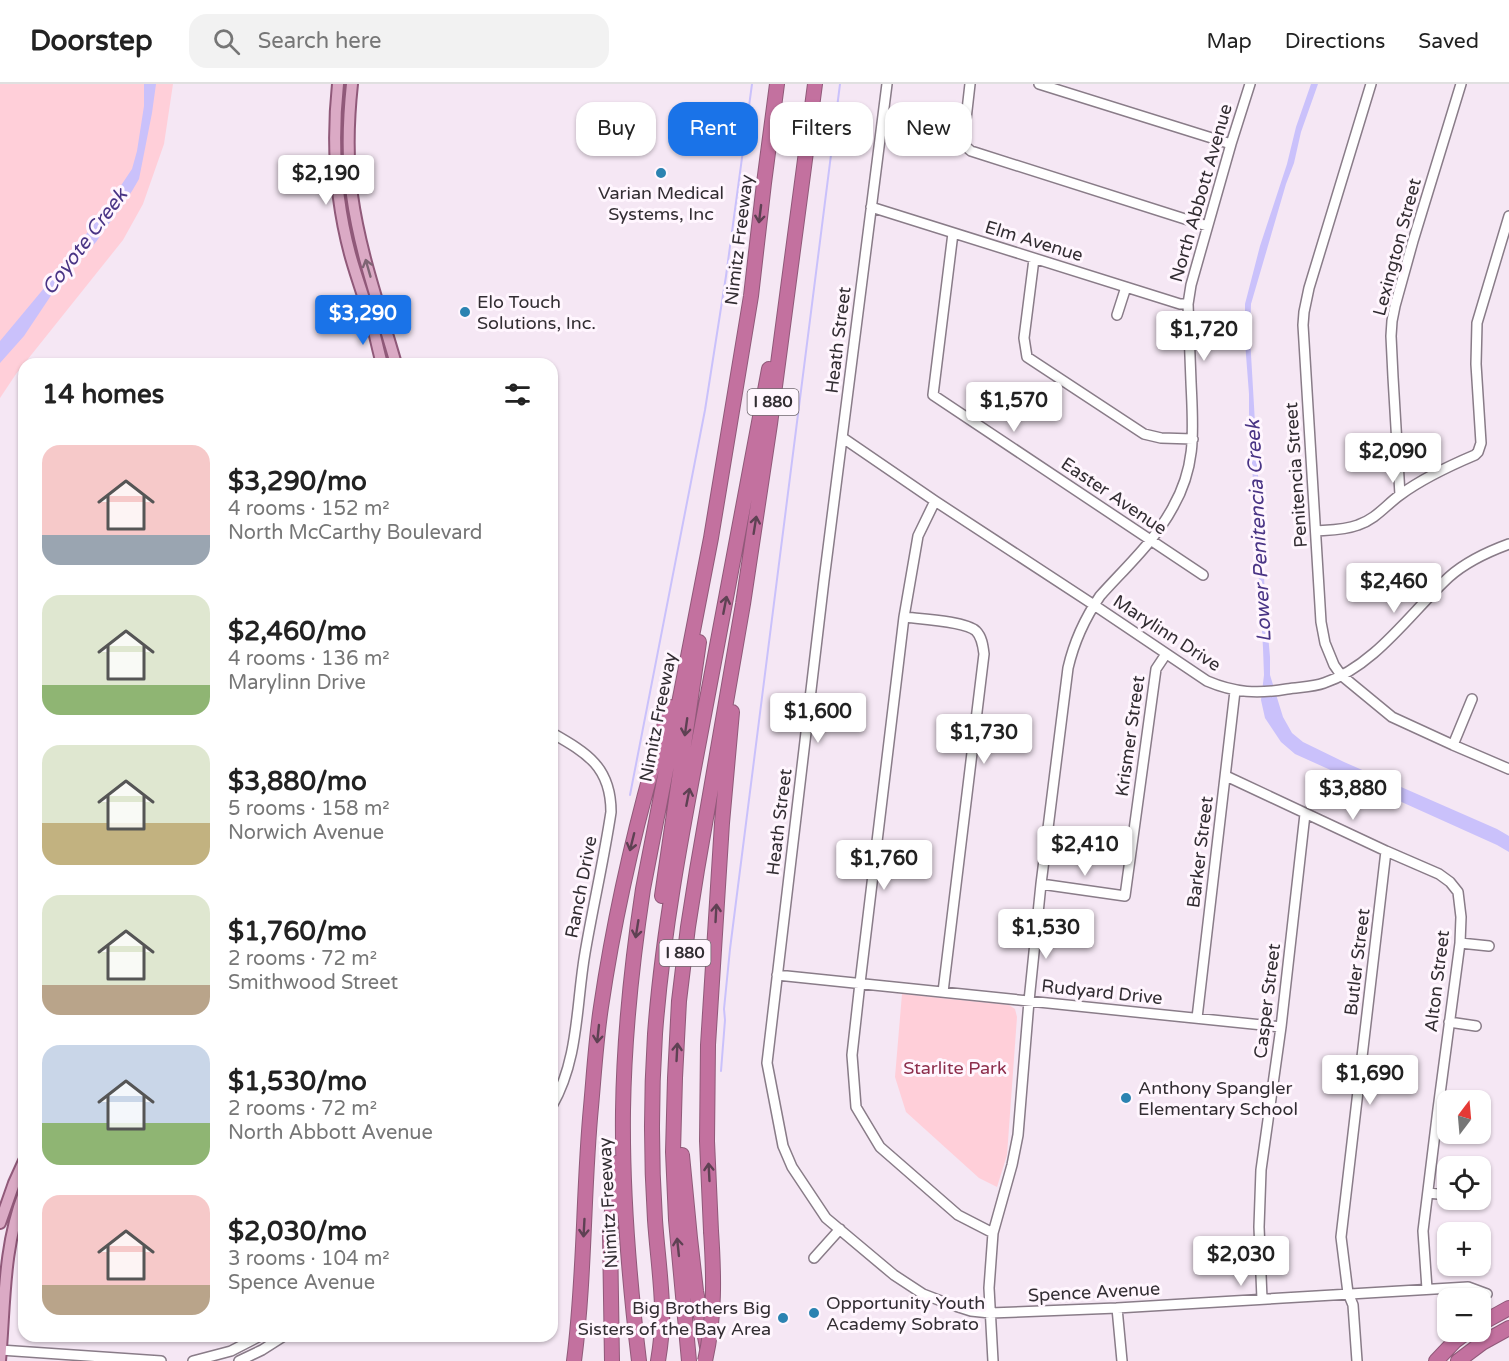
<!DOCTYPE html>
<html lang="en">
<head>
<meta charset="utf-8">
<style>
	:root { --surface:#fff; --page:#f2f2f2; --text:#222; --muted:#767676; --line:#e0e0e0; --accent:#1a73e8 }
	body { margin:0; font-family:"Varela Round",sans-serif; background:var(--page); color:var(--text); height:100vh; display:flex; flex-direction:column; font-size:22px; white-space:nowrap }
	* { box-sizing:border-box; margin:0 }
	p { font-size:20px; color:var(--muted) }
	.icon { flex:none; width:33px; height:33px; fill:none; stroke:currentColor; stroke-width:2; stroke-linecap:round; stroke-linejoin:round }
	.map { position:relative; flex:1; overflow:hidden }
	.side { position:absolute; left:18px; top:274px; width:540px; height:984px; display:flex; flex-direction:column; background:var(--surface); border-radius:18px; box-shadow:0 2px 4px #0004 }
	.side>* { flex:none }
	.guide { position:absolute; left:576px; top:18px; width:570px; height:54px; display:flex; gap:12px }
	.needle { width:39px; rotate:16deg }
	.fabs { position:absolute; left:1437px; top:1006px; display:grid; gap:12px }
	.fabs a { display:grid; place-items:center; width:54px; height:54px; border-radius:12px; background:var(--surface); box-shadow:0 2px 4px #0004; font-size:30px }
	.price { position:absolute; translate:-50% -51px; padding:0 14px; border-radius:6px; background:#fff; color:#222; font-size:20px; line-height:39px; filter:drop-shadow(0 2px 3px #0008) }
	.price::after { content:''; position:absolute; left:50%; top:36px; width:18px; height:14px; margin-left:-9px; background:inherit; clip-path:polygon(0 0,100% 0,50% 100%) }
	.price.selected { background:var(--accent); color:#fff }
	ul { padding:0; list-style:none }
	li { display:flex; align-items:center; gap:18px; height:150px; padding:0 24px }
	li span { display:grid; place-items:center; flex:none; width:168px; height:120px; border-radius:18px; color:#555 }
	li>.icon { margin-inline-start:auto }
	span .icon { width:72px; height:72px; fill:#fffc; stroke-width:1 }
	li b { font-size:26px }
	h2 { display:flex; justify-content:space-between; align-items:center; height:72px; padding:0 24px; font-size:26px }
	.tag { padding:0 21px; border-radius:18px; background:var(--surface); box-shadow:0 2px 4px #0004; font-size:21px; line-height:54px }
	.tag.selected { background:var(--accent); color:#fff }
	header { display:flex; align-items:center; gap:36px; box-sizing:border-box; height:84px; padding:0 30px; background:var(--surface); border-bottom:2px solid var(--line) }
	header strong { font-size:28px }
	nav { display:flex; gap:33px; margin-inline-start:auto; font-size:21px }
	.search { width:420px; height:54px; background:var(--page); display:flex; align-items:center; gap:15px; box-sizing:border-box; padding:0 21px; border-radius:18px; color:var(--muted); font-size:22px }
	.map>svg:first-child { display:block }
</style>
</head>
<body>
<header>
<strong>Doorstep</strong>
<div class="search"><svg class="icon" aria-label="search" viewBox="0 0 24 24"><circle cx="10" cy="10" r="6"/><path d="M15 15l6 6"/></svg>Search here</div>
<nav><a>Map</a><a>Directions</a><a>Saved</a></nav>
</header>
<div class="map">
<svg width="1509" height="1277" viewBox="0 0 1509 1277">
	<rect width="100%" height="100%" fill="#f5e7f4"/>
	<path fill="#ffcfd9" d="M 0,0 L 173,0 L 164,60 L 143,120 L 123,156 L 16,290 L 0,314 Z
		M 344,0 L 349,0 L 346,59 L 380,236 C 347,156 335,87 344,0 Z
		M 902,910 L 1009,921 L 1015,925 L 1017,933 L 1007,1071 L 997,1103 L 979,1094 L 906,1028 L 895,993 Z"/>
	<path fill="#cac1fb" d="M 144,0 L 156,0 L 152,29 L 139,95 L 132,107 L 96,158 L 60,198 L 24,252 L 0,279 L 0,257 L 50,197 L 57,186 L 100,133 L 132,85 L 137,67 L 144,22 Z
		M 1311,0 L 1318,0 L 1301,48 L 1294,79 L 1286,100 L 1251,220 L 1250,253 L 1266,528 L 1270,573 L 1270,591 L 1283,633 L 1292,649 L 1303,658 L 1344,678 L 1497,745 L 1509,752 L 1509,768 L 1497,761 L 1295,670 L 1281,658 L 1265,634 L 1261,616 L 1264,591 L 1263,564 L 1249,330 L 1249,310 L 1245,258 L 1245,220 L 1260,162 L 1287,80 L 1296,43 Z"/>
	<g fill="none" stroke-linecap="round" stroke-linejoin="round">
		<path stroke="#cac1fb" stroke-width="2" d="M 630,711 L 705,326 L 726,192 L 752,0
			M 721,987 L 725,936 L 724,925 L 730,865 L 840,0"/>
		<defs>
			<path id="minor" d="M 887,0 L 824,496 L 767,979 L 783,1062 L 792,1083 L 826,1134 L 894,1191 L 923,1210 L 949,1220 L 971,1227 L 990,1229 L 1117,1224 L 1468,1203 L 1487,1210
				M 970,0 L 965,44 L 963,54 L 965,62 L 971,67 L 1207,142
				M 1039,0 L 1231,60
				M 1371,0 L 1309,204 L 1304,228 L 1303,241 L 1321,538 L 1325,559 L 1334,581 L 1341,591 L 1392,633 L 1453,661 L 1509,685
				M 871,123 L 1180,220 L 1188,220
				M 953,149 L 933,311 L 1203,491
				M 1034,175 L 1024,254 L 1027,273 L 1144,350 L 1161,354 L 1193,355
				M 1117,231 L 1126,203
				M 843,354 L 935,417 L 1094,521 L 1207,597 C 1235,609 1258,610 1287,605 C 1299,603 1313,603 1324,599 C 1375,582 1411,528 1449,493 C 1467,477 1487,468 1509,460
				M 1400,411 L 1393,293 L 1391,252 L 1392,237 L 1395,222 L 1413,157 L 1461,0
				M 935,417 L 918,452 L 904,533 L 860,899 L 852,971 L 856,1023 L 880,1063 L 958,1131 L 993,1149
				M 1316,447 C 1330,446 1345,446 1358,441 C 1376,435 1386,421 1400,411 C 1423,394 1449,382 1475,371 L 1478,368 L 1481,359 L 1476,280 L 1477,239 L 1509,132
				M 904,533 C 920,535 965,537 976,547 C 982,553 983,562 984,570 L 943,908
				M 552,649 C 587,669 611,683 611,728 C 604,775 593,822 585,869 C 576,921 579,975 552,1022
				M 1453,661 L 1472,615
				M 1226,692 L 1386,767 L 1439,790 L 1450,798 L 1458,808 L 1461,833 L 1460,859 L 1438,1025 L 1423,1147 L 1427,1205
				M 1041,800 L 1125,812 L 1156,585 L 1166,570
				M 1460,859 L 1489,862
				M 777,891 L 1281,943
				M 1197,934 L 1235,607
				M 1449,938 L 1476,942
				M 1428,1109 L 1448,1111
				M 814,1174 L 840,1145
				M 1262,1215 L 1259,1143 L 1261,1086 L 1281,943 L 1305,730
				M 1117,1224 L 1122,1277
				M 0,1266 L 161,1277
				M 193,1277 L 231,1267 L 260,1252
				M 239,1277 L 262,1266 L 284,1252
				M 993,1277 L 989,1204 L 993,1149 L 1012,1081 L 1018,1051 L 1029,917 L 1041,800 L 1068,584 C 1074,558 1085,534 1100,512 C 1125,484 1155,457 1173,423 C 1197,381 1193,345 1191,298 C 1190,272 1189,246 1188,220 L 1191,201 L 1231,60 L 1250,0
				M 1357,1277 L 1353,1221 L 1348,1209 L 1341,1153 L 1386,767"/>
			<path id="major" d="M 338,0 C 332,57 335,114 350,170 C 356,192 364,214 371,236 C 375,250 378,266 382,280
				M 352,0 C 348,37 347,74 352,111 C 360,169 380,224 396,280
				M 0,1139 L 14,1099 L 24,1077
				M 0,1277 C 5,1220 3,1163 24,1109"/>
			<path id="highway" d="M 662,812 L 699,558
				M 682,1071 L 690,1154 L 696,1207 L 707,1263
				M 711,1147 L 707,1057 L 708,961 L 722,739 L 732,628
				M 1480,1240 L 1509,1224
				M 574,1277 C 585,1193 583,1107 591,1023 C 594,990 596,956 601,923 C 616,821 640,721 670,623
				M 612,1277 L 610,1150 L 616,1079
				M 639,1277 C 629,1194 622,1110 623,1027 C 624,952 632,878 643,805 L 711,454 L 751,212 L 764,99 L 777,0
				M 658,1277 C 661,1259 663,1240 662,1222 C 661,1193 657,1165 655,1136 C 651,1075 651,1012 655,950 C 663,843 684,737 704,631 C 726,516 747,400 769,285
				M 689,1277 L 676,1136 L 673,1068 L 675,994 L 679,917 L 688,843 L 697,786 L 743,520 L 770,340 L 815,0
				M 1436,1277 L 1455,1257 L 1467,1248
				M 1458,1277 L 1482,1259 L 1509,1244"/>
		</defs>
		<use href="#minor" stroke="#897c88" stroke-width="12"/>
		<use href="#major" stroke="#905979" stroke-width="14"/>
		<use href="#highway" stroke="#905979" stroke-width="16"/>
		<use href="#minor" stroke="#fff" stroke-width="9"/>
		<use href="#major" stroke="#dbaac5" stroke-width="10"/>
		<use href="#highway" stroke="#c3719f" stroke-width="14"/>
		<defs>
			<path id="highway-bridge" d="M 705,1277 C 715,1234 714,1191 711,1147"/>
		</defs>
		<use href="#highway-bridge" stroke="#905979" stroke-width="16" stroke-linecap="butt"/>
		<use href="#highway-bridge" stroke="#c3719f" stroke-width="14"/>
	</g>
	<defs><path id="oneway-shaft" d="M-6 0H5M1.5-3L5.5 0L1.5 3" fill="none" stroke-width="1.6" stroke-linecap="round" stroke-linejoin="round" transform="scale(1.5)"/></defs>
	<g stroke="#5e4153">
		<use href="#oneway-shaft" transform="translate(760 130) rotate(97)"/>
		<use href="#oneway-shaft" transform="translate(755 441) rotate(-81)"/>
		<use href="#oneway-shaft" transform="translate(725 521) rotate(-79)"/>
		<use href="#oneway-shaft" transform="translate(686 643) rotate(98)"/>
		<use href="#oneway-shaft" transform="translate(688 713) rotate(-79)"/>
		<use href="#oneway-shaft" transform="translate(632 758) rotate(104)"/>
		<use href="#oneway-shaft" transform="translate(716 829) rotate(-87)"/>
		<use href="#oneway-shaft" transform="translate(637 845) rotate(99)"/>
		<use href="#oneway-shaft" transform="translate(598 950) rotate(96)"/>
		<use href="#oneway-shaft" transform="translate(677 968) rotate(-87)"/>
		<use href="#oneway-shaft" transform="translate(709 1088) rotate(-93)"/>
		<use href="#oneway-shaft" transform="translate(584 1144) rotate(93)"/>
		<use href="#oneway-shaft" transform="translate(678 1163) rotate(-96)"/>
	</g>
	<use stroke="#7e6574" href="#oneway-shaft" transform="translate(368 184) rotate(-106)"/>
	<g fill="#2b83b1" stroke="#fff6fe" stroke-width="2">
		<circle cx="661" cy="89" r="6"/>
		<circle cx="465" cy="228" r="6"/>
		<circle cx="1126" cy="1014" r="6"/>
		<circle cx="814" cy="1229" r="6"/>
		<circle cx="783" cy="1234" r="6"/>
	</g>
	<g text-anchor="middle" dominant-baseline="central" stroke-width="6" stroke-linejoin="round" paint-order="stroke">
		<g fill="#fff6fe" stroke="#70696f" stroke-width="1.5">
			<rect x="747.5" y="305" width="51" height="26" rx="4.5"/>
			<rect x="659.5" y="856" width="51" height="26" rx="4.5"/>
		</g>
		<g font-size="16" font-weight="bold" fill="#322d32">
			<text x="773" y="318">I 880</text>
			<text x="685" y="869">I 880</text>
		</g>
		<g font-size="18" fill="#322d32" stroke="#fff6fe" text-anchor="start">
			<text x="661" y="109" text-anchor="middle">Varian Medical<tspan x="661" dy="21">Systems, Inc</tspan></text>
			<text x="477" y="218">Elo Touch<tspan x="477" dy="21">Solutions, Inc.</tspan></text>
			<text x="1138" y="1004">Anthony Spangler<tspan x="1138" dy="21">Elementary School</tspan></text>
			<text x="826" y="1219">Opportunity Youth<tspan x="826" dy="21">Academy Sobrato</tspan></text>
			<text x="771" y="1224" text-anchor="end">Big Brothers Big<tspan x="771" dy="21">Sisters of the Bay Area</tspan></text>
		</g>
		<g font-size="18" fill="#322d32" stroke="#fff6fe">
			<text transform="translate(1201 109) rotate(-74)">North Abbott Avenue</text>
			<text transform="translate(739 156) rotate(-83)">Nimitz Freeway</text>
			<text transform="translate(1034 157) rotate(17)">Elm Avenue</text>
			<text transform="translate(1397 163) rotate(-75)">Lexington Street</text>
			<text transform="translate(838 256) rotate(-83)">Heath Street</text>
			<text transform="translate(1296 391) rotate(-94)">Penitencia Street</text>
			<text transform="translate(1114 412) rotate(34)">Easter Avenue</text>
			<text transform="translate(1167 549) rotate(33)">Marylinn Drive</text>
			<text transform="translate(658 633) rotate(-79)">Nimitz Freeway</text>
			<text transform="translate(1130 652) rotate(-82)">Krismer Street</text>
			<text transform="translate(779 738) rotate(-83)">Heath Street</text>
			<text transform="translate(1200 768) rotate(-83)">Barker Street</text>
			<text transform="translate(581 803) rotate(-79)">Ranch Drive</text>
			<text transform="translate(1357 878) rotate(-83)">Butler Street</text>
			<text transform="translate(1437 897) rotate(-83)">Alton Street</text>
			<text transform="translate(1102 908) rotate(6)">Rudyard Drive</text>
			<text transform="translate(1267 917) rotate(-83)">Casper Street</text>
			<text transform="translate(608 1119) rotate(-93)">Nimitz Freeway</text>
			<text transform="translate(1094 1208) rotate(-3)">Spence Avenue</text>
		</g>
		<g font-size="18" fill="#8d2e4c" stroke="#fff6fe">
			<text x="955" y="984">Starlite Park</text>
		</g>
		<g font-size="20" font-style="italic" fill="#493485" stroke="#fff6fe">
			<text transform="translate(85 158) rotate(-53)">Coyote Creek</text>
			<text transform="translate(1259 447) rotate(-93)">Lower Penitencia Creek</text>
		</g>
	</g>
</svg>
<div class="fabs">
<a><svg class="needle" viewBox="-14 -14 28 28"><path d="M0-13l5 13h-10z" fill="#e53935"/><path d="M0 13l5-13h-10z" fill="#767676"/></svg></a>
<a><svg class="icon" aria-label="locate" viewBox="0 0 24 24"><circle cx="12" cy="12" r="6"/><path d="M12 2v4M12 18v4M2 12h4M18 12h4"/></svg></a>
<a>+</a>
<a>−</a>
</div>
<b class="price" style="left:326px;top:122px">$2,190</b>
<b class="price selected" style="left:363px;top:262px">$3,290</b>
<b class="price" style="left:1204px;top:278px">$1,720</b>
<b class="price" style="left:1014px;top:349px">$1,570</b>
<b class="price" style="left:1393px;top:400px">$2,090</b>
<b class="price" style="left:1394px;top:530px">$2,460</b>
<b class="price" style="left:818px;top:660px">$1,600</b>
<b class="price" style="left:984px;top:681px">$1,730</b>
<b class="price" style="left:1353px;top:737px">$3,880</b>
<b class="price" style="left:1085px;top:793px">$2,410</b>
<b class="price" style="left:884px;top:807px">$1,760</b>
<b class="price" style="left:1046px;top:876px">$1,530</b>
<b class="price" style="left:1370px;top:1022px">$1,690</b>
<b class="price" style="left:1241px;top:1203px">$2,030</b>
<div class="guide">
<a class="tag">Buy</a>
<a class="tag selected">Rent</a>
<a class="tag">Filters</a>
<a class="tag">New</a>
</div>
<section class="side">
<h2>14 homes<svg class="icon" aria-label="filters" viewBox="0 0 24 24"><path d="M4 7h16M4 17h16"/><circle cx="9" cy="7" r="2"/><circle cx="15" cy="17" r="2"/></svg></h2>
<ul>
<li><span style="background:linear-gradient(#f6c9c9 75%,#9aa5b1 0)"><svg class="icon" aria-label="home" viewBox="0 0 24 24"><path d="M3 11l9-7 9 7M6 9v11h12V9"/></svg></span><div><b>$3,290/mo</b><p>4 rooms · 152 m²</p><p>North McCarthy Boulevard</p></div></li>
<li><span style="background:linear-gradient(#dfe7d0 75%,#8fb573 0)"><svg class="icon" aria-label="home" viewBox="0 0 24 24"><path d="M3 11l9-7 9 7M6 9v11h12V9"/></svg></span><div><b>$2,460/mo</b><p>4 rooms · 136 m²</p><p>Marylinn Drive</p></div></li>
<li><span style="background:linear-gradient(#dfe7d0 65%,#c2b280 0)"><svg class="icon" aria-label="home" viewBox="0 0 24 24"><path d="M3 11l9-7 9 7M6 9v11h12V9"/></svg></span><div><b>$3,880/mo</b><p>5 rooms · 158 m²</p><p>Norwich Avenue</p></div></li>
<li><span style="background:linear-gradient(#dfe7d0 75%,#b9a48a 0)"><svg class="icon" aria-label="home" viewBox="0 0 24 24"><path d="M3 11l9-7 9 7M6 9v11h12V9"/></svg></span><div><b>$1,760/mo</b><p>2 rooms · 72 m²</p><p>Smithwood Street</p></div></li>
<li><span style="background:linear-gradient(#c9d6e8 65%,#8fb573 0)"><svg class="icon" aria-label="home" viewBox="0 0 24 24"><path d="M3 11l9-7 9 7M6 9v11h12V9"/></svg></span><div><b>$1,530/mo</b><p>2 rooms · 72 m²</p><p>North Abbott Avenue</p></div></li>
<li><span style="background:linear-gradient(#f6c9c9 75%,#b9a48a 0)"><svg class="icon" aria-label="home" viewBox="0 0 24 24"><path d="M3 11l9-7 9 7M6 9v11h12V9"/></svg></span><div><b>$2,030/mo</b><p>3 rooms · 104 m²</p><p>Spence Avenue</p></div></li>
</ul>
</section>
</div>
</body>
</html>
